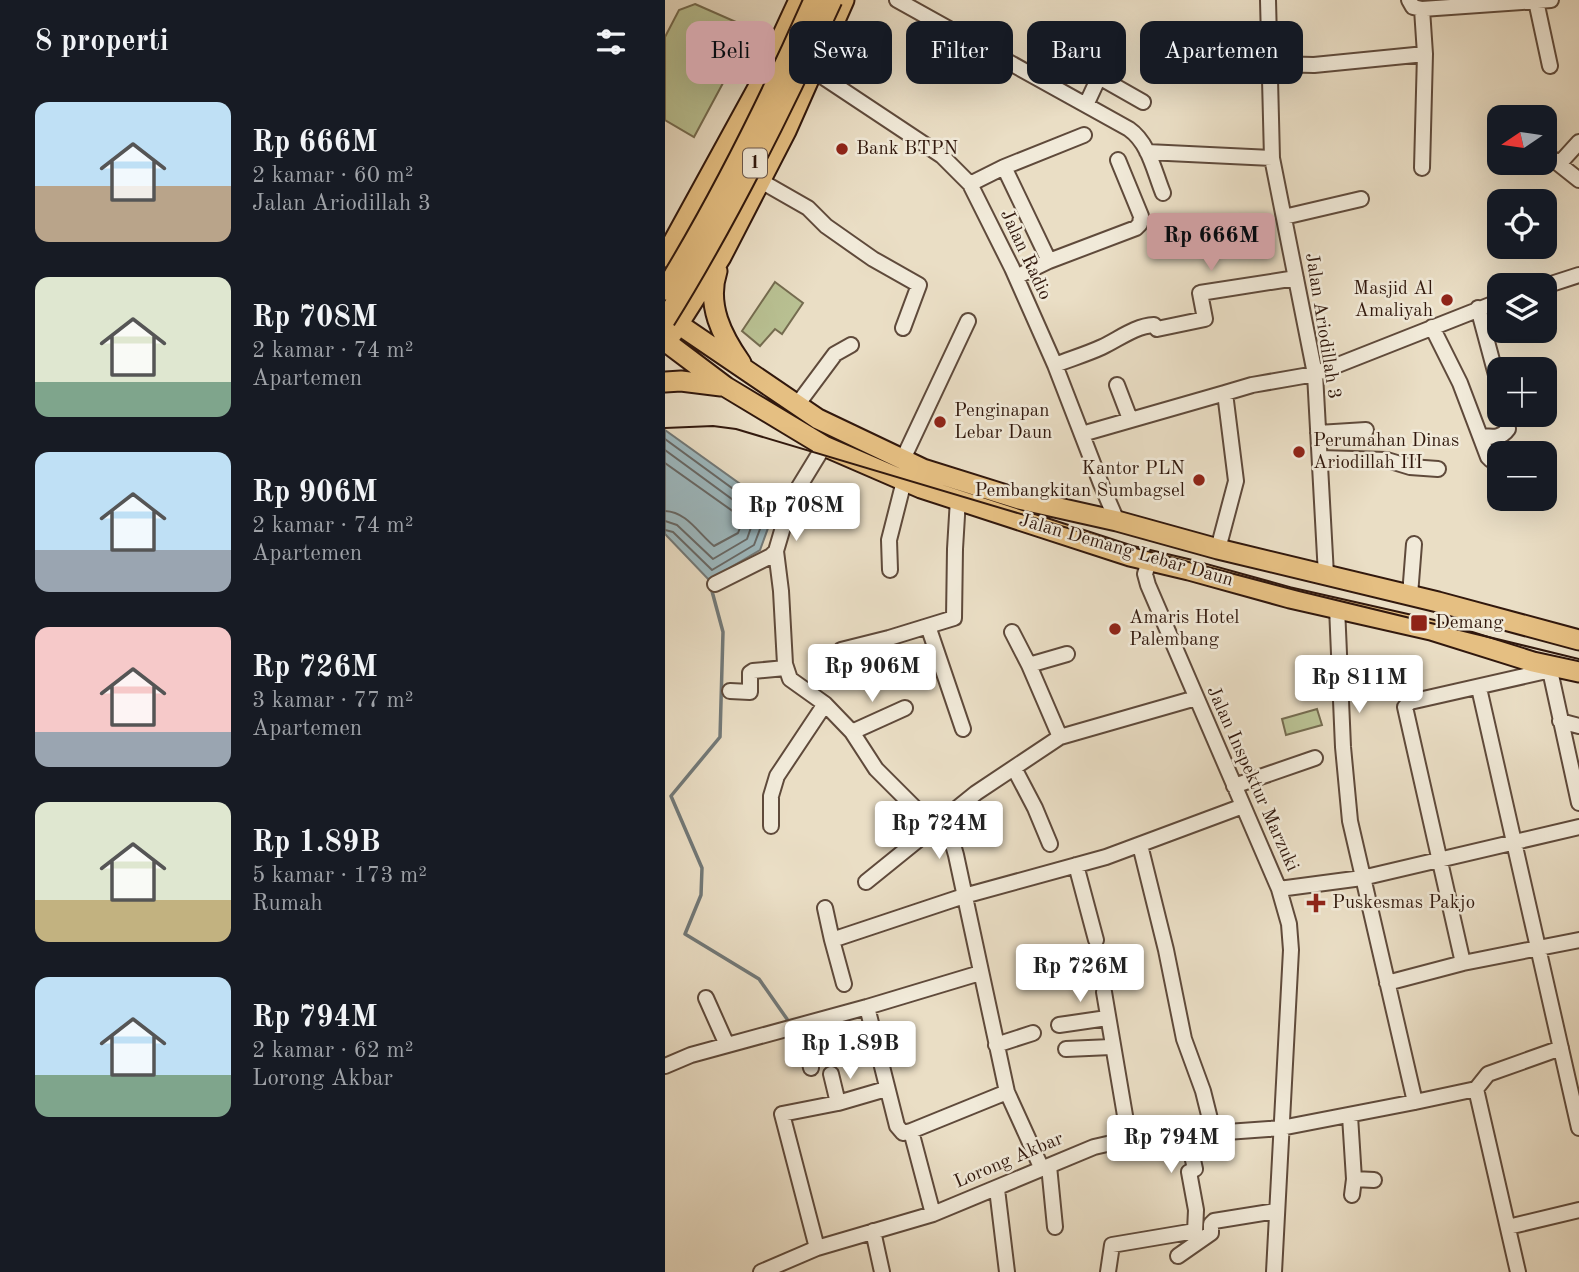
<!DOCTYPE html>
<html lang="id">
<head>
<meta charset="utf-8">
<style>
	:root { --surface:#171b24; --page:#20242c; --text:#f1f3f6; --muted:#9ea1a6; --accent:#c59692 }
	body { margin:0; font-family:"Old Standard TT",serif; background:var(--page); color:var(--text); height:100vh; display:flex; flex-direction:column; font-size:26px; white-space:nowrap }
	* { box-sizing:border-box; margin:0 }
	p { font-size:23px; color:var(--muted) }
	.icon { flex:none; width:38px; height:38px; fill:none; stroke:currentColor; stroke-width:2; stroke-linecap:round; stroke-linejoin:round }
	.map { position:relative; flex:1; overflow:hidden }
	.sheet { display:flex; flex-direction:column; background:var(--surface); width:665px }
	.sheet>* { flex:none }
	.top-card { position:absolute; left:21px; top:21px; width:665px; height:63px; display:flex; gap:14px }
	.needle { width:46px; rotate:257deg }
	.tools { position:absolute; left:822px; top:105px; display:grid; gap:14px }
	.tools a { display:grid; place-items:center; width:70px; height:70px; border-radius:14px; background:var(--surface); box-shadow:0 7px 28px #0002; font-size:35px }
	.price { position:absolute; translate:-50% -60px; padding:0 16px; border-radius:7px; background:#fff; color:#222; font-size:23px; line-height:46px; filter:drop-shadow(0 2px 4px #0008) }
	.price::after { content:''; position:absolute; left:50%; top:42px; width:21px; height:16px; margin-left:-10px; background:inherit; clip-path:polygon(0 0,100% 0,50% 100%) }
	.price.on { background:var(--accent); color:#111 }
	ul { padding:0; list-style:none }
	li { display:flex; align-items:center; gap:21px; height:175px; padding:0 35px }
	li span { display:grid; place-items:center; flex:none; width:196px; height:140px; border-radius:14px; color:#555 }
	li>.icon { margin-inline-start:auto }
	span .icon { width:84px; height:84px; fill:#fffc; stroke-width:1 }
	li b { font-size:30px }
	h2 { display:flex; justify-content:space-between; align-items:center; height:84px; padding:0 35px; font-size:30px }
	.tag { padding:0 24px; border-radius:14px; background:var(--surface); box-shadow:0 7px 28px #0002; font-size:24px; line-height:63px }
	.tag.on { background:var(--accent); color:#111 }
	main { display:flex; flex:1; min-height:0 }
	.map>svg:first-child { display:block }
</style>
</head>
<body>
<main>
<section class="sheet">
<h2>8 properti<svg class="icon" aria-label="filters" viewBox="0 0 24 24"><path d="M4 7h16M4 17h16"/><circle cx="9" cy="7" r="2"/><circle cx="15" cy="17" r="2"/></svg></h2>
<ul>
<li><span style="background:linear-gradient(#bfe0f5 60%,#b9a48a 0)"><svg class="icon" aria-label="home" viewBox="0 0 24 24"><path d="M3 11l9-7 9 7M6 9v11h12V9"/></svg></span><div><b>Rp 666M</b><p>2 kamar · 60 m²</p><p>Jalan Ariodillah 3</p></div></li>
<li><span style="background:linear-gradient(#dfe7d0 75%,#7fa58c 0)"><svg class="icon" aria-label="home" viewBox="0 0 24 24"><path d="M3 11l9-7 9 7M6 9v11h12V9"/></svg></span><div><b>Rp 708M</b><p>2 kamar · 74 m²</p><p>Apartemen</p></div></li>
<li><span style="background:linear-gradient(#bfe0f5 70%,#9aa5b1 0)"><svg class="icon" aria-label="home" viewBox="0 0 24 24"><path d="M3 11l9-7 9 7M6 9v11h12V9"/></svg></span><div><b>Rp 906M</b><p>2 kamar · 74 m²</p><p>Apartemen</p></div></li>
<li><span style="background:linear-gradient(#f6c9c9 75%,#9aa5b1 0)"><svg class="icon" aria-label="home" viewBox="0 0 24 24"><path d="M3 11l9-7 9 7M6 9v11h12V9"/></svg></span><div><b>Rp 726M</b><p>3 kamar · 77 m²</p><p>Apartemen</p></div></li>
<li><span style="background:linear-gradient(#dfe7d0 70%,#c2b280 0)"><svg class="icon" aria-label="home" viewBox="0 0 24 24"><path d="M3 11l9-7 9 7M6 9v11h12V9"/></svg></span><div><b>Rp 1.89B</b><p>5 kamar · 173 m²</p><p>Rumah</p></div></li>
<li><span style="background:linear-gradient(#bfe0f5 70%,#7fa58c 0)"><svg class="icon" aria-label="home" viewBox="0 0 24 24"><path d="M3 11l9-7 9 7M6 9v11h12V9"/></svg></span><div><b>Rp 794M</b><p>2 kamar · 62 m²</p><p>Lorong Akbar</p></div></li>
</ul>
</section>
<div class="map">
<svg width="914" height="1272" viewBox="0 0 914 1272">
	<rect width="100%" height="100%" fill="#eadec5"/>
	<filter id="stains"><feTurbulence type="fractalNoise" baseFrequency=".00286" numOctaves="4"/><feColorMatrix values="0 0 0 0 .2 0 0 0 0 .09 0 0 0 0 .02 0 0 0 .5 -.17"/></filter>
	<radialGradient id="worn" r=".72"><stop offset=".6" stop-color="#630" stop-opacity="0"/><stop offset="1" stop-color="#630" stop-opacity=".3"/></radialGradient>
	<path fill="#b9c193" stroke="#756c50" stroke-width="2" d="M 30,4 L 87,29 L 29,137 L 0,120 L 0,37 L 14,10 Z
		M 110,282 L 138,303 L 117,334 L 110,329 L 95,346 L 77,331 Z
		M 652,709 L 657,725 L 621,735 L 617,719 Z"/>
	<path fill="#9db9c0" stroke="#727978" stroke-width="2" d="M 0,430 L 110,509 L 95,550 L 44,580 L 0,534 Z"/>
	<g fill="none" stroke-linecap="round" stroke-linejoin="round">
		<path stroke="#676866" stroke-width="2" d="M 0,439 L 101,513 L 89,545 L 47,570 L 8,532 L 0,530
			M 0,450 L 90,516 L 82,539 L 48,559 L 12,525 L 0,521
			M 0,463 L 76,517 L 78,520 L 73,533 L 49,546 C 33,533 22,512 0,511"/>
		<path stroke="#727978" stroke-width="3.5" d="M 44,580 L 58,632 L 55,737 L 6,796 L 37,868 L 36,895 L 20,934 L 94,979 L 122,1019"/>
		<defs>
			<path id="minor" d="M 232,0 L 464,129 C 484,143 489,171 498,193
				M 603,0 L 607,158 L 650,374 L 661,575
				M 744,0 L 748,7 L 757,9
				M 871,1 L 885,66
				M 387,45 L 434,77 L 478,102
				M 606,64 L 649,65 L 760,54 L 757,9 L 886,0
				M 149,71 L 277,156 L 305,184 L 347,268 L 390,365 L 436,484 L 452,521
				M 421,105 L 434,77
				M 482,152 L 607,158
				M 880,153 L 914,180
				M 894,164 L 914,142
				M 339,167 L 384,261
				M 757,168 L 760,54
				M 94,180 L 143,208 L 161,226 L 208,259 L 254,285 L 238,328
				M 305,184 L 339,167 L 419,135
				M 619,217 L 696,199
				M 351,277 L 384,261 L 471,228 L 475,224 L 476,216 L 453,160
				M 880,286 L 914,275
				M 813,308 L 835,390
				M 767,327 L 795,383 L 823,457 L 826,460 L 835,461
				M 390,365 C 405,359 422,354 437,347 C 454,339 470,326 489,325 L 492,329 L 540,319 L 535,293 L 631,278
				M 452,385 L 465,419
				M 560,393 L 587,385 L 650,374 L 835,301
				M 132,405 L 170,354 L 186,345
				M 653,433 L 701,430
				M 417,434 L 560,393 L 571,481 L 553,549
				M 816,436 C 827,437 836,439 843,429 L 841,415
				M 655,458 L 722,460 L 745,467 L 773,469
				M 238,459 L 303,321
				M 111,551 L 116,591 L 120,664 L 125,679 L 160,704 L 187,732 L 211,769 L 269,827
				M 484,561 L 480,574 L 483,585 L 614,889 L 624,924 L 626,950 L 609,1272
				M 225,570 L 224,540 L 239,481
				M 50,584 L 106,556 L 111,551 L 126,500 L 159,446
				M 745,595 L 749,544
				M 672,607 L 678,747 L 685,821 L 750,1102
				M 263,626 L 298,729
				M 347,632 L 364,665 L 395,737
				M 176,650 L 224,638 L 289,618 L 290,549 L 293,499
				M 364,665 L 402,654
				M 884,666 L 914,803
				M 814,688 L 914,1128
				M 65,691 L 85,692 L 85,673 L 88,671 L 120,668
				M 895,721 L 914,726
				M 187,732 L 240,708
				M 349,768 L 370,808 L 385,844
				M 569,786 L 650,758
				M 280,817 L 291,855 L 342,1092 L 377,1169
				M 106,826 L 106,796 L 112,776 L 160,704
				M 475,845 L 501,950 L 519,1039 L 538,1091 L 548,1131
				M 411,865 L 431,940
				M 201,882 L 311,793 L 395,737 L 531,698
				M 614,889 L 697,878 L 914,827
				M 160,908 L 167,940
				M 798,963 L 740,707 L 745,702 L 886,670
				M 722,983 L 798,963 L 914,940
				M 179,984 L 167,940 L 299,896 L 441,857 L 578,806
				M 439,992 L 464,1139
				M 41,998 L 62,1045
				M 202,1007 L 232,1126 L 238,1133 L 246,1131 L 268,1214
				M 137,1025 L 146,1068
				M 394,1025 L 442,1018
				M 331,1045 L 368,1033
				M 401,1049 L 446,1047
				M 0,1066 L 26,1055 L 202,1007 L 315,973
				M 166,1074 L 173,1103
				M 811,1089 L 853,1272
				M 685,1116 L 689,1179 L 687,1195
				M 246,1131 L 342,1092
				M 384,1166 L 390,1227
				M 689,1179 L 709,1180
				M 332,1189 L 342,1272
				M 843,1227 L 914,1210
				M 208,1231 L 217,1272
				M 152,1248 L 117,1114 L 173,1103 L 221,1089
				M 513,1256 L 546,1233 L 546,1224 L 549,1221 L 611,1211
				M 96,1272 L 152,1248 L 268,1214 L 429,1147 L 464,1139 L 616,1128 L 750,1102 L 811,1089 L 823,1074 L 896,1048
				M 443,1272 L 447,1245 L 530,1231 L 531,1210 L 524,1172 L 530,1169 L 522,1133"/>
			<path id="highway" d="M 0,257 L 96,82 L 134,0
				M 52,271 C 41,305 57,336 76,363
				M 0,315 L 153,419 L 258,469 L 354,499 L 452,521 L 553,549 L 773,602 L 914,640
				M 7,334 L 56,257 L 121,131 L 179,0
				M 0,341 L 61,387 L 159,446 L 256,488 L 465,556 L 524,570 L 625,598 L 766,630 L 868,662 L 914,672
				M 0,382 L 16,381 L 56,386"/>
		</defs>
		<use href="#minor" stroke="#5f4a3b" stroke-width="18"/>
		<use href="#highway" stroke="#31180d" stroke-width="23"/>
		<use href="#minor" stroke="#f1ead9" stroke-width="14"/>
		<use href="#highway" stroke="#e5bf82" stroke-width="19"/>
		<path stroke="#31180d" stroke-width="2" d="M 0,428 L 48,426 L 71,429 L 463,546 L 634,591 L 914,659"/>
		<defs>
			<path id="highway-bridge" d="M 0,290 C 57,197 105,100 149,0
				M 0,320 C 64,217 117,110 167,0"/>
		</defs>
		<use href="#highway-bridge" stroke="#31180d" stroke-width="23" stroke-linecap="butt"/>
		<use href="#highway-bridge" stroke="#e5bf82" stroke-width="19"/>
	</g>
	<g fill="#8f2418" stroke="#f1ead9" stroke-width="2.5">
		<circle cx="177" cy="149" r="7"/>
		<circle cx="782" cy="300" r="7"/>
		<circle cx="275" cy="422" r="7"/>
		<circle cx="634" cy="452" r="7"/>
		<circle cx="534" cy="480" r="7"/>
		<rect x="745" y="614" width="18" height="18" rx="3.5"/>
		<circle cx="450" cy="629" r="7"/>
		<path d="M647.5 892.5h7v7h7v7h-7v7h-7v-7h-7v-7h7z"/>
	</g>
	<g text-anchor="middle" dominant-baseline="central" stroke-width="5" stroke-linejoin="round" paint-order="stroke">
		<rect fill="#f1ead9" stroke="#6b574a" stroke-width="2" x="78" y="148.5" width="24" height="29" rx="5"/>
		<g font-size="18" font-weight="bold" fill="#31180d">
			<text x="90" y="163">1</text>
		</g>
		<g font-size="19" fill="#31180d" stroke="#f1ead9" text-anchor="start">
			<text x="191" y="149">Bank BTPN</text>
			<text x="768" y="289" text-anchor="end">Masjid Al<tspan x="768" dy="22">Amaliyah</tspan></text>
			<text x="289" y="411">Penginapan<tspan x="289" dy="22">Lebar Daun</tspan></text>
			<text x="648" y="441">Perumahan Dinas<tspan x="648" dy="22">Ariodillah III</tspan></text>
			<text x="520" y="469" text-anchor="end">Kantor PLN<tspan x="520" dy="22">Pembangkitan Sumbagsel</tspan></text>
			<text x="464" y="618">Amaris Hotel<tspan x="464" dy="22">Palembang</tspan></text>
			<text x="770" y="623">Demang</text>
			<text x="667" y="903">Puskesmas Pakjo</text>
		</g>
		<g font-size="19" fill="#31180d" stroke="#f1ead9">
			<text transform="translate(360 255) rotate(65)">Jalan Radio</text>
			<text transform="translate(657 326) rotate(81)">Jalan Ariodillah 3</text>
			<text transform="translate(461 551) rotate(16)">Jalan Demang Lebar Daun</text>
			<text transform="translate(587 779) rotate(66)">Jalan Inspektur Marzuki</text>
			<text transform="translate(344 1161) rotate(-23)">Lorong Akbar</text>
		</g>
	</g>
	<rect width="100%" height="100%" filter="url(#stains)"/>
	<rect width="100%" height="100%" fill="url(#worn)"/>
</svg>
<div class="tools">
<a><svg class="needle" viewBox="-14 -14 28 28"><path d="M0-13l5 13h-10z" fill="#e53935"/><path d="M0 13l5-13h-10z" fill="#9ea1a6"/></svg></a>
<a><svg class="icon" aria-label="locate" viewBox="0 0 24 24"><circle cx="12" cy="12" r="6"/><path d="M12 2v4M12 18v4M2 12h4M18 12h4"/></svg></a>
<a><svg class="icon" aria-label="layers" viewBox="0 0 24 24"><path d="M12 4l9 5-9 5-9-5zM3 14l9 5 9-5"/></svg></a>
<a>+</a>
<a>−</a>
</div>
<b class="price on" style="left:546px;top:273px">Rp 666M</b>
<b class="price" style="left:131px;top:543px">Rp 708M</b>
<b class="price" style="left:207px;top:704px">Rp 906M</b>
<b class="price" style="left:694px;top:715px">Rp 811M</b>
<b class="price" style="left:274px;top:861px">Rp 724M</b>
<b class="price" style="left:415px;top:1004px">Rp 726M</b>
<b class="price" style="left:185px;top:1081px">Rp 1.89B</b>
<b class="price" style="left:506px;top:1175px">Rp 794M</b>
<div class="top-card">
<a class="tag on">Beli</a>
<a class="tag">Sewa</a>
<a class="tag">Filter</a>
<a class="tag">Baru</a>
<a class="tag">Apartemen</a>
</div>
</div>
</main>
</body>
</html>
